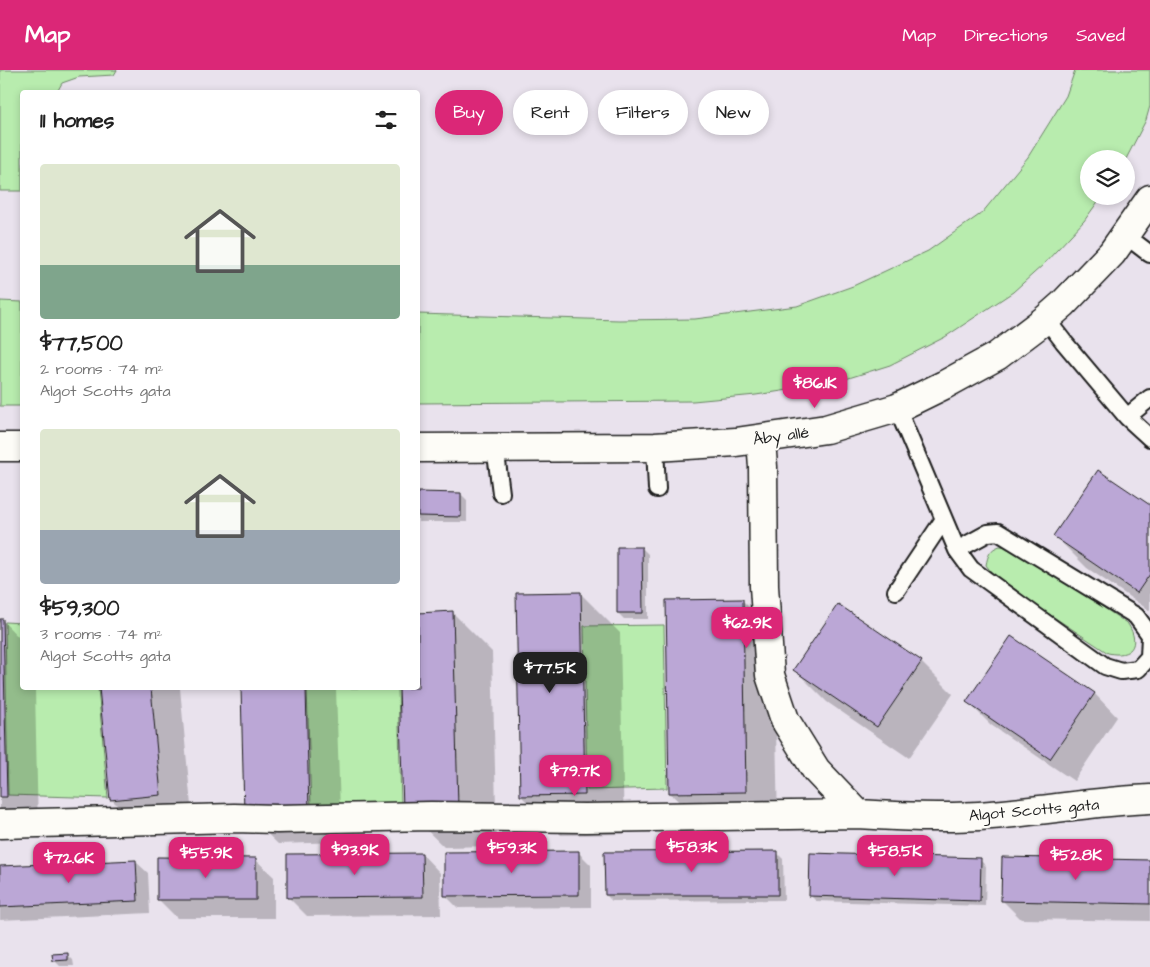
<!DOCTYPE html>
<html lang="en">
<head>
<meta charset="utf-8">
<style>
	:root { --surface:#fff; --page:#f6f6f6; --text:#222; --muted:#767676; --accent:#db2777 }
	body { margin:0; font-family:"Architects Daughter",sans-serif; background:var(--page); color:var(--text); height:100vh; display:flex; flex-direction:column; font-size:19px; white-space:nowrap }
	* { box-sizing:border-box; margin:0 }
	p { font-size:16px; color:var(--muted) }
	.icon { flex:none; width:28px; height:28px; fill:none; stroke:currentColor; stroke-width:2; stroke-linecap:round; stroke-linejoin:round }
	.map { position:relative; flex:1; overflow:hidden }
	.side { position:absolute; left:20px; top:20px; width:400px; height:600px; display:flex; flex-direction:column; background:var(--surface); border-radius:5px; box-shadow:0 2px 8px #0003 }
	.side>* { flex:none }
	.guide { position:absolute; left:435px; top:20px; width:475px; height:45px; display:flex; gap:10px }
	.controls { position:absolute; left:1080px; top:80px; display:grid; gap:10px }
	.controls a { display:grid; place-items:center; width:55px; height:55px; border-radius:50%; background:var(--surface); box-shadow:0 2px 8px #0003; font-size:25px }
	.price { position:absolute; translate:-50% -42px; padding:0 11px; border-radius:10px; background:var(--accent); color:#fff; font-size:16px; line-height:32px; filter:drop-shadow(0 1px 2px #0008) }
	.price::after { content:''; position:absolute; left:50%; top:30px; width:15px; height:11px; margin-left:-8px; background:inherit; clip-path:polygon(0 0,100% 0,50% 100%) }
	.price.current { background:#222; color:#fff }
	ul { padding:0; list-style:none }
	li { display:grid; align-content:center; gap:10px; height:265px; padding:0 20px }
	li span { display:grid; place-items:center; height:155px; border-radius:5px; color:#555 }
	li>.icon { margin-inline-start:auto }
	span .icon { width:90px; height:90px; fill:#fffc; stroke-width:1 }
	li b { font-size:21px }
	h2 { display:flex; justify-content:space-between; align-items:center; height:60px; padding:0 20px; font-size:21px }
	.chip { padding:0 18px; border-radius:22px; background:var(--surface); box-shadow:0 2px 8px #0003; font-size:18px; line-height:45px }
	.chip.current { background:var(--accent); color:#fff }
	header { display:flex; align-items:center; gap:30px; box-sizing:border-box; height:70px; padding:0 25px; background:var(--accent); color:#fff }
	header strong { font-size:24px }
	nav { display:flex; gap:28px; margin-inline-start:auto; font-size:18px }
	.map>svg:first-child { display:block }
</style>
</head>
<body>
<header>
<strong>Map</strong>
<nav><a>Map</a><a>Directions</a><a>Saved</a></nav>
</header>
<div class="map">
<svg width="1150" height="897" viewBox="0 0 1150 897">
	<rect width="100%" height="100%" fill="#e9e2ed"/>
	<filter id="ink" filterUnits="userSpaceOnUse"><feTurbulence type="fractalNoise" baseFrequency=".02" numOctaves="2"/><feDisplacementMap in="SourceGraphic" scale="10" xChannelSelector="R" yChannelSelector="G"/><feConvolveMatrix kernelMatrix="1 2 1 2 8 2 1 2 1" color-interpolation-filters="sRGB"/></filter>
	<g filter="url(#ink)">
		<path fill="#b8ecae" stroke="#6a8465" d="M 0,0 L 117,0 L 114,5 L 79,7 L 62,13 L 57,22 L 22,22 L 22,121 L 0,121 Z
			M 1075,0 L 1150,0 L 1150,36 L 1146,50 L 1126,89 L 1089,89 L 1089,126 L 1102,126 L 1084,151 L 1043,195 L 1013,222 L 945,267 L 890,295 L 833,313 L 756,325 L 693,331 L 418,333 L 418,244 L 619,250 L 695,249 L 797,236 L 853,216 L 928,181 L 982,143 L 1028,87 L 1066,26 Z
			M 0,231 L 22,232 L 22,336 L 0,336 Z
			M 1000,476 L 1009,477 L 1027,486 L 1128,554 C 1141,575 1131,588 1108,583 L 1001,512 L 994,506 L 986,495 C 988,485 990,479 1000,476 Z
			M 5,552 L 22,553 L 22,618 L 98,618 L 108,728 L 8,725 Z
			M 664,555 L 667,718 L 587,720 L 584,556 Z
			M 307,618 L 398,618 L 401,735 L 311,738 Z"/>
		<path fill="#0003" d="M 418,424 L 461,424 L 467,430 L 467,452 L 418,452 Z
			M 1150,437 L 1150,541 L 1087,498 L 1055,466 Z
			M 642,478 L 648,484 L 648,549 L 624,549 L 618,543 Z
			M 581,524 L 620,563 L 624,764 L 561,765 L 521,726 Z
			M 742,530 L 774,562 L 778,754 L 703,755 L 670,723 Z
			M 452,542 L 492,582 L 497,776 L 444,777 L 404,738 L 401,618 L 418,618 L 418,544 Z
			M 0,551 L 3,551 L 22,571 L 22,618 L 35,618 L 38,759 L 0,759 Z
			M 921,592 L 953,624 L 909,688 L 827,632 L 795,600 Z
			M 100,618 L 180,618 L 193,757 L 143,761 L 111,729 Z
			M 242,618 L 336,618 L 341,772 L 278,774 L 245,742 Z
			M 1094,623 L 1117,647 L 1074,711 L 991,655 L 967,631 Z
			M 579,783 L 591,795 L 591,837 L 458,838 L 445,825 Z
			M 777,783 L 783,789 L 784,830 L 612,831 L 606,825 Z
			M 422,784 L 440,803 L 441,845 L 307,846 L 288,827 Z
			M 255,789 L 274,807 L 274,848 L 177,848 L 158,829 Z
			M 980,790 L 986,796 L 985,836 L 816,831 L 810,825 Z
			M 135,791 L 148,803 L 150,843 L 0,850 L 0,797 Z
			M 1150,791 L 1150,851 L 1021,849 L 1002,830 Z
			M 67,884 L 73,890 L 74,896 L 60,896 L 54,890 Z"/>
		<path fill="#bba7d6" stroke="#1c1c1c" d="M 1098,400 L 1150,435 L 1150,504 L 1137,523 L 1053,466 Z
			M 418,422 L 461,423 L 461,447 L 418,446 Z
			M 617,477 L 642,477 L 643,543 L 617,543 Z
			M 581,522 L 585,725 L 520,726 L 516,523 Z
			M 743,529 L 746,722 L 669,723 L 666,530 Z
			M 838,534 L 922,591 L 877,657 L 793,600 Z
			M 453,541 L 458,737 L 403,738 L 399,618 L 418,618 L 418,543 Z
			M 0,549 L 3,549 L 7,727 L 0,727 Z
			M 1011,566 L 1095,623 L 1050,689 L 966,632 Z
			M 99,618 L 151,618 L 161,725 L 110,730 Z
			M 241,618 L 306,618 L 309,741 L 244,742 Z
			M 579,781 L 579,825 L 444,826 L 444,782 Z
			M 778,781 L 778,825 L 605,825 L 604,782 Z
			M 422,783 L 423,827 L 287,828 L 287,784 Z
			M 810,783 L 981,788 L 980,831 L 809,826 Z
			M 157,787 L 256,788 L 256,830 L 157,830 Z
			M 1002,787 L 1150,790 L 1150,834 L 1001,831 Z
			M 136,790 L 138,831 L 0,837 L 0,796 Z
			M 68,883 L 68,890 L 53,891 L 52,884 Z"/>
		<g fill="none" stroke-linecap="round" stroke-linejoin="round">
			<defs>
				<path id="service" d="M 1125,165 L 1150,184
					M 1046,249 L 1063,271 L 1127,347 L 1150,328
					M 897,338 L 957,480 L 971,499 L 1105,596 L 1121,601 L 1138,599 L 1149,587 L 1150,566
					M 1127,347 L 1150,368
					M 495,376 L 501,423
					M 655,377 L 657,419
					M 957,480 L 988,463 L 998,462 L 1136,546 L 1150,565
					M 896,521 L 944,449"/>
				<path id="minor" d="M 761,369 L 763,397 L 764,516 L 770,605 L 785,650 L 816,700 L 858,744
					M 0,377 L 22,377
					M 418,378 L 655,377 L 736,372 L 826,359 L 897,338 L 944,315 L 997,286 L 1046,249 L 1063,234 L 1112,183 L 1150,129
					M 0,754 L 234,748 L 277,749 L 431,746 L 585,748 L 858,744 C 902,747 947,749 991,745 C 1044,741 1097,731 1150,729"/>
			</defs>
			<use href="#service" stroke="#1c1c1c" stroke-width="20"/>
			<use href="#minor" stroke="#1c1c1c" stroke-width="31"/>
			<use href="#service" stroke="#fdfcf7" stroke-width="16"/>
			<use href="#minor" stroke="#fdfcf7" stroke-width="28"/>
		</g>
	</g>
	<g text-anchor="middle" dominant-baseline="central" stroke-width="4" stroke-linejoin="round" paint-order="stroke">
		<g font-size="16" fill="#1c1c1c" stroke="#fdfcf7">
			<text transform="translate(781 366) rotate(-8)">Åby allé</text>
			<text transform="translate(1034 740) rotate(-5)">Algot Scotts gata</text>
		</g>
	</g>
</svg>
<div class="controls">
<a><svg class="icon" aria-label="layers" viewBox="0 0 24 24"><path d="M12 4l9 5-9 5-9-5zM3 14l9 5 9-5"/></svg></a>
</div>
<b class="price" style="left:815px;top:339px">$86.1K</b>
<b class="price" style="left:747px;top:579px">$62.9K</b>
<b class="price current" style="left:550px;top:624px">$77.5K</b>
<b class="price" style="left:575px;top:727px">$79.7K</b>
<b class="price" style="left:692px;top:803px">$58.3K</b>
<b class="price" style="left:512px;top:804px">$59.3K</b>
<b class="price" style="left:355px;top:806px">$93.9K</b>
<b class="price" style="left:895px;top:807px">$58.5K</b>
<b class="price" style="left:206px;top:809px">$55.9K</b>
<b class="price" style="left:1076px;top:811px">$52.8K</b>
<b class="price" style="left:69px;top:814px">$72.6K</b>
<div class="guide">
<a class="chip current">Buy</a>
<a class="chip">Rent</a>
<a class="chip">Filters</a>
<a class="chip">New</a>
</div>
<section class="side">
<h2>11 homes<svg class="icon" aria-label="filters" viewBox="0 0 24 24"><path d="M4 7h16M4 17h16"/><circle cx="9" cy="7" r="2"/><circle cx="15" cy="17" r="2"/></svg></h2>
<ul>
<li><span style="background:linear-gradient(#dfe7d0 65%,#7fa58c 0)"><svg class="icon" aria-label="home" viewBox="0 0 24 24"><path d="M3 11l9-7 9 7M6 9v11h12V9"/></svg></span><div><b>$77,500</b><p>2 rooms · 74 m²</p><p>Algot Scotts gata</p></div></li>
<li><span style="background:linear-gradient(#dfe7d0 65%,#9aa5b1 0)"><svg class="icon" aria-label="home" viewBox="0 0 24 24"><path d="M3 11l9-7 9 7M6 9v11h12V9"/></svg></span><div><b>$59,300</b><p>3 rooms · 74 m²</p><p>Algot Scotts gata</p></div></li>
</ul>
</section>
</div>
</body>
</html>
